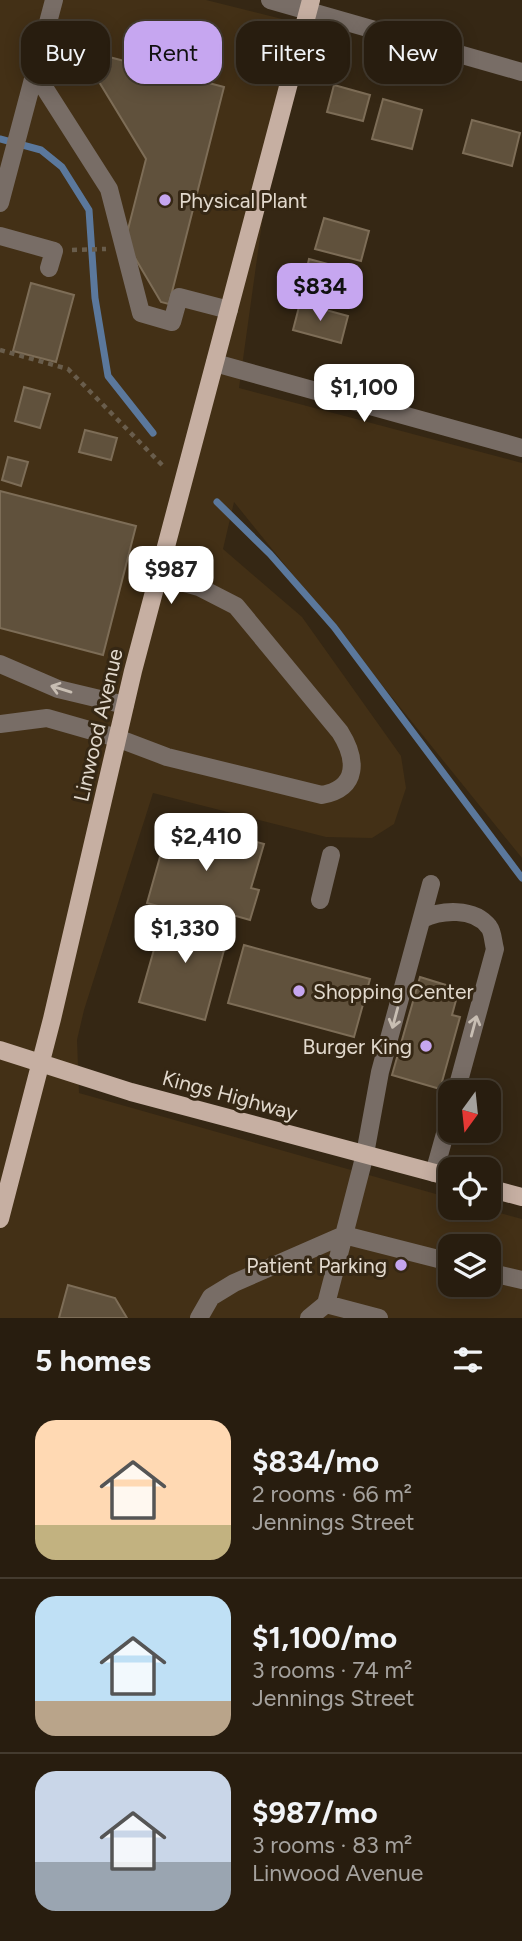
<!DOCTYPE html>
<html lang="en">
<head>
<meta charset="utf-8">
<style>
	:root { --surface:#281d0f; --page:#342a1d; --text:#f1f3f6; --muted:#a5a29e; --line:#443b2f; --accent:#c6a6f0 }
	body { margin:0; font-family:Figtree,sans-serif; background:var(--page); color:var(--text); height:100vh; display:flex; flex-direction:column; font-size:26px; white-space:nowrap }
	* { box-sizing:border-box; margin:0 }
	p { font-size:23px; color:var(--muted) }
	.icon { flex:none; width:38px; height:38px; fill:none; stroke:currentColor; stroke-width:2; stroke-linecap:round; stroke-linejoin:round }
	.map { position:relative; height:1318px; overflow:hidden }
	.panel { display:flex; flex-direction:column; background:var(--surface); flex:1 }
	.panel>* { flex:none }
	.guide { position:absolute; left:21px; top:21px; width:481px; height:63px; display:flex; gap:14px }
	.needle { width:46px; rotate:195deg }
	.tools { position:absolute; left:438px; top:1080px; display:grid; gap:14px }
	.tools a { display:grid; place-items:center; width:63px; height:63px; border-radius:14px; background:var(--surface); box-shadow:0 4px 18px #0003,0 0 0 2px var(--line); font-size:35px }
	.price { position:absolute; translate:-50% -60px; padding:0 16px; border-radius:14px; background:#fff; color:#222; font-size:23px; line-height:46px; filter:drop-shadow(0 2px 4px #0008) }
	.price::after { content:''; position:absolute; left:50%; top:42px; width:21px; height:16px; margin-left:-10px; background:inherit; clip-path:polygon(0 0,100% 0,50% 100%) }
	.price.on { background:var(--accent); color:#111 }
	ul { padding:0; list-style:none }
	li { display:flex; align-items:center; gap:21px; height:175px; padding:0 35px }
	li+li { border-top:2px solid var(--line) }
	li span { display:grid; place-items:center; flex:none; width:196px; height:140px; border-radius:21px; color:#555 }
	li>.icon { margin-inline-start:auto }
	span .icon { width:84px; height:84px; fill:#fffc; stroke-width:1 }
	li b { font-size:30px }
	h2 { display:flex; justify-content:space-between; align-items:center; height:84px; padding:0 35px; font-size:30px }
	.tag { padding:0 24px; border-radius:21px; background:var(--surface); box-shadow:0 4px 18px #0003,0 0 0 2px var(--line); font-size:24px; line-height:63px }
	.tag.on { background:var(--accent); color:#111 }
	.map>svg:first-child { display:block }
</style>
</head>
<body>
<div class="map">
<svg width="522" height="1318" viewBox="0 0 522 1318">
	<rect width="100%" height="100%" fill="#352714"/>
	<path fill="#433016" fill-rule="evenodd" d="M 0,0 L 206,0 L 290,21 L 239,388 L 522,463 L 522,858 L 234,502 L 223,549 L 302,617 L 401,756 L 406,788 L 394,824 L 372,838 L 326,837 L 153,793 L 84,1010 L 77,1040 L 79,1093 L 450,1198 L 450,1208 L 482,1208 L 522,1219 L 522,1318 L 0,1318 ZM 450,1246 L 488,1246 L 488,1284 L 450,1284 Z"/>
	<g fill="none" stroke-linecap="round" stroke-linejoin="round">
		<path stroke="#5b789c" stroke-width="7" d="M 0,139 L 41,150 L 62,167 L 89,210 L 95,298 L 108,376 L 153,433
			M 217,502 L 270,554 L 334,627 L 522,878"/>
	</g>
	<path fill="#60513c" stroke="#7d6d57" stroke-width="2" d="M 90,52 L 224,87 L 169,304 L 161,302 L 125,241 L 146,159 L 87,62 Z
		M 334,85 L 370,95 L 363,121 L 327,112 Z
		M 383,99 L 422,110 L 412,149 L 372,139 Z
		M 472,120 L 520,133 L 512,166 L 463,153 Z
		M 324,218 L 369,231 L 361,261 L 315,249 Z
		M 309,259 L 354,271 L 346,301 L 302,289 Z
		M 31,283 L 74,295 L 56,362 L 13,351 Z
		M 300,303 L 348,316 L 341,343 L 293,330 Z
		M 24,387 L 50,394 L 40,428 L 15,421 Z
		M 85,430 L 117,438 L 111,460 L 79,452 Z
		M 8,457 L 28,462 L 21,486 L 2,480 Z
		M 0,491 L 136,526 L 103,655 L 0,628 Z
		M 171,818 L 264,844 L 251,888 L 259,890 L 250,920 L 222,912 L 219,923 L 147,903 Z
		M 165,911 L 230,928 L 205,1020 L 139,1002 Z
		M 244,945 L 370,979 L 354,1037 L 228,1003 Z
		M 420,977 L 459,989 L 452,1015 L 460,1017 L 440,1089 L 392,1075 Z
		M 68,1285 L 115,1298 L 127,1318 L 59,1318 Z"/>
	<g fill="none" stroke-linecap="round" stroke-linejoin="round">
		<path stroke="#695d4c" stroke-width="4.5" stroke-dasharray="5 5" stroke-linecap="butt" d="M 72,250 L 106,249
			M 0,350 L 68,369 L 165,468"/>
		<path stroke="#786d66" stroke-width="18" d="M 270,0 L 522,72
			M 35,73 L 109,189 L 141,313 L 172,322 L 179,297 L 229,310
			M 0,203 L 54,0
			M 0,236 L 54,251 L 49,268
			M 215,363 L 522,448
			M 0,664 L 58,689 L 125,705
			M 0,724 L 47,718 L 117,738 L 167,757 L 322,795 C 359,788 357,759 340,732 L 236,606 L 199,587 L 159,576
			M 431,884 L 380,1072 L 365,1154 L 344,1235 L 450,1262
			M 320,900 L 331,855
			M 422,919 C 441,910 474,907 489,927 C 493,932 493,942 495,949 L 456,1092
			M 434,1173 L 450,1116
			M 488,1272 L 522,1280
			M 326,1304 L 344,1235
			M 199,1318 L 211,1297 L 234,1283 L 344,1235
			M 309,1318 L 326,1304 L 379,1318"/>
		<path stroke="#c6afa2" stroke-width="18" d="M 0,1050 L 131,1092 L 450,1177
			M 488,1188 L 522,1197
			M 0,1219 L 52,1019 L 133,671 L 311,0"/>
	</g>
	<defs><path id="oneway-shaft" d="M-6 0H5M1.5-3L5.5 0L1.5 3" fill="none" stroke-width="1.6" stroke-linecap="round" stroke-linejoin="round" transform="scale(1.75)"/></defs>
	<g stroke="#c8beb3">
		<use href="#oneway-shaft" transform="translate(61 689) rotate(-163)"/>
		<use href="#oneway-shaft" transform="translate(395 1018) rotate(105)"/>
		<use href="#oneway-shaft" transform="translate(474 1026) rotate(-75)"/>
	</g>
	<g fill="#c6a6f0" stroke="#352714" stroke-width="2.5">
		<circle cx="165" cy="200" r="7"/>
		<circle cx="299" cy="991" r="7"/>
		<circle cx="426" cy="1046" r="7"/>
		<circle cx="401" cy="1265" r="7"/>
	</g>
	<g text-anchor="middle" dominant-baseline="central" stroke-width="6" stroke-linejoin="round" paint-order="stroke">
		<g font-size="21" fill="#e2d9cd" stroke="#352714" text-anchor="start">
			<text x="179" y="200">Physical Plant</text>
			<text x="313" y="991">Shopping Center</text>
			<text x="412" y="1046" text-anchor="end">Burger King</text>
			<text x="387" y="1265" text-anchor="end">Patient Parking</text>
		</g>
		<g font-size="21" fill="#e2d9cd" stroke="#352714">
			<text transform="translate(98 725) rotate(-77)">Linwood Avenue</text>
			<text transform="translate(230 1095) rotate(15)">Kings Highway</text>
		</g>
	</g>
</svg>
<div class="tools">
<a><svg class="needle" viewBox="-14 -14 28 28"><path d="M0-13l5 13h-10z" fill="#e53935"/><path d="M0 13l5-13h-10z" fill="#a5a29e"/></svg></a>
<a><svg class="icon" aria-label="locate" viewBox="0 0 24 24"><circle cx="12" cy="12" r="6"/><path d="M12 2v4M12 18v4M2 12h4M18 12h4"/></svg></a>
<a><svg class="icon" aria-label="layers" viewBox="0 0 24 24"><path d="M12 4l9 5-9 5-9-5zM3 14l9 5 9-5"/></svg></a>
</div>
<b class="price on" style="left:320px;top:323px">$834</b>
<b class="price" style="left:364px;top:424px">$1,100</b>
<b class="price" style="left:171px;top:606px">$987</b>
<b class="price" style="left:206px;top:873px">$2,410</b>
<b class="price" style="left:185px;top:965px">$1,330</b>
<div class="guide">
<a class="tag">Buy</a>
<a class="tag on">Rent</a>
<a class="tag">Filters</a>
<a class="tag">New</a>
</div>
</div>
<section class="panel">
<h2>5 homes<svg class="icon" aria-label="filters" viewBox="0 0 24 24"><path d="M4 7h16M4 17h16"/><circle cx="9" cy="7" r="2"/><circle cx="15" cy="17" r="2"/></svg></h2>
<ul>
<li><span style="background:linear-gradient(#ffd9b3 75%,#c2b280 0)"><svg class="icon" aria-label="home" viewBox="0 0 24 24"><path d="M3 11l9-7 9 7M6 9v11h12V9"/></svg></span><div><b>$834/mo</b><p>2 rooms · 66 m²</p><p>Jennings Street</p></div></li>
<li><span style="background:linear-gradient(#bfe0f5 75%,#b9a48a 0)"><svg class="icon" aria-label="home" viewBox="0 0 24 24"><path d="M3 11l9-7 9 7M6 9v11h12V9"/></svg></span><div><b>$1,100/mo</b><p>3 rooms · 74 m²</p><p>Jennings Street</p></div></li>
<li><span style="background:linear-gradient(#c9d6e8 65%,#9aa5b1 0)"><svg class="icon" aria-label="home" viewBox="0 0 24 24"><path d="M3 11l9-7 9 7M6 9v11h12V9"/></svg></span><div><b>$987/mo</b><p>3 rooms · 83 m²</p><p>Linwood Avenue</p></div></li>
</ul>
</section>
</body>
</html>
